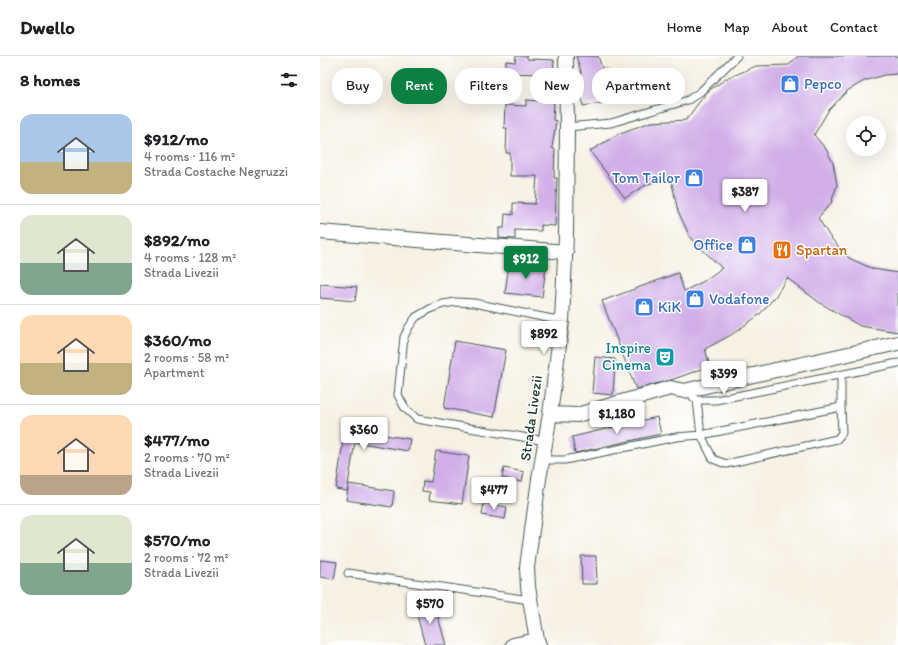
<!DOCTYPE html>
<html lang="en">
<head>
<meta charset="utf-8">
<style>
	:root { --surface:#fff; --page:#f2f2f2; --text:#202124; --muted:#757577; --line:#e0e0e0; --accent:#0b8043 }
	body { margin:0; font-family:Itim,sans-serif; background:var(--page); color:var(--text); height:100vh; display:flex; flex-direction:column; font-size:15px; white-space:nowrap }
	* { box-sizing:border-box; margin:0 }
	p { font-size:13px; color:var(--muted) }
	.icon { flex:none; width:22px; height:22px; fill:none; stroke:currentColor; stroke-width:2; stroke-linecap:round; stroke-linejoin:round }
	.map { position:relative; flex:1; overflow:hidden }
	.side { display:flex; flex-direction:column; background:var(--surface); width:320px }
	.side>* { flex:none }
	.top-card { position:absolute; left:12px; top:12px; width:380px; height:36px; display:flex; gap:8px }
	.fabs { position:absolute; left:526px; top:60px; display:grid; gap:8px }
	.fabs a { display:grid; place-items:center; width:40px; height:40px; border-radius:50%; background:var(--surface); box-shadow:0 4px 16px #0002; font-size:20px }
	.price { position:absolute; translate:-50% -34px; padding:0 9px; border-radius:4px; background:#fff; color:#222; font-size:13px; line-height:26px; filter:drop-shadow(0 1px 2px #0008) }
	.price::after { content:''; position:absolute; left:50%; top:24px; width:12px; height:9px; margin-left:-6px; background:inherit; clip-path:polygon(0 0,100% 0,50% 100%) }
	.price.selected { background:var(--accent); color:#fff }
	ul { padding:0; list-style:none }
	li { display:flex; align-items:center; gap:12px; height:100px; padding:0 20px }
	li+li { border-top:1px solid var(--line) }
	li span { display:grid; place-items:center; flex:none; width:112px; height:80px; border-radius:12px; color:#555 }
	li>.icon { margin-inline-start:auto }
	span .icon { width:48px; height:48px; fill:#fffc; stroke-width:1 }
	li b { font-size:17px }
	h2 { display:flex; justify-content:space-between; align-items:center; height:48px; padding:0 20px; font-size:17px }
	.pill { padding:0 14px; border-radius:16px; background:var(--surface); box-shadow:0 4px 16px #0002; font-size:14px; line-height:36px }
	.pill.selected { background:var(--accent); color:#fff }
	header { display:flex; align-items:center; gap:24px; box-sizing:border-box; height:56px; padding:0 20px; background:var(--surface); border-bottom:1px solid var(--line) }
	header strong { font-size:19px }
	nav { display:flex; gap:22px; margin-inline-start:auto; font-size:14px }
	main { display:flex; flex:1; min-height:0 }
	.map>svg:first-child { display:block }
</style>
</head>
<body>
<header>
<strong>Dwello</strong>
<nav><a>Home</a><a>Map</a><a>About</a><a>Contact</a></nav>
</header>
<main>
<section class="side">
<h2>8 homes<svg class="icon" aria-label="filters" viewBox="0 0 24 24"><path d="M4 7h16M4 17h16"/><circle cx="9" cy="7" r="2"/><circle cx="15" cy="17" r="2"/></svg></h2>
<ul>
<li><span style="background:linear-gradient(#a9c7e8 60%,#c2b280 0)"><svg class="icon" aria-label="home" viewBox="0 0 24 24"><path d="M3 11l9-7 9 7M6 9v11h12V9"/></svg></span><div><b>$912/mo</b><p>4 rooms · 116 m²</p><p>Strada Costache Negruzzi</p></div></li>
<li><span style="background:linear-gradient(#dfe7d0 60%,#7fa58c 0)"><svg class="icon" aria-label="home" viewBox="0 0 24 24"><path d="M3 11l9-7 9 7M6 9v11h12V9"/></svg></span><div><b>$892/mo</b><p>4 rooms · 128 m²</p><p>Strada Livezii</p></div></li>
<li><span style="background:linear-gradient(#ffd9b3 60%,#c2b280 0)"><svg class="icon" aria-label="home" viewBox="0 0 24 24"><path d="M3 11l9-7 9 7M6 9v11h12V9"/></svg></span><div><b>$360/mo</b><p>2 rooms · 58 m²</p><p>Apartment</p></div></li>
<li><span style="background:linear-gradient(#ffd9b3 75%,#b9a48a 0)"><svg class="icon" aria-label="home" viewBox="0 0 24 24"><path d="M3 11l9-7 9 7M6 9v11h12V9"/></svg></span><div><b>$477/mo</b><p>2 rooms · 70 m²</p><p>Strada Livezii</p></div></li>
<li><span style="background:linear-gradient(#dfe7d0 60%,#7fa58c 0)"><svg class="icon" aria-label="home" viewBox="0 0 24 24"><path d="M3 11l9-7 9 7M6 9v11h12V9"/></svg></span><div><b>$570/mo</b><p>2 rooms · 72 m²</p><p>Strada Livezii</p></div></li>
</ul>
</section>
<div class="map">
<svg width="578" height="589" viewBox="0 0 578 589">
	<rect width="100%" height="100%" fill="#fff"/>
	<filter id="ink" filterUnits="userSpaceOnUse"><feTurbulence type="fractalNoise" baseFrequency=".025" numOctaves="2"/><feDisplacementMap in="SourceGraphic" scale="8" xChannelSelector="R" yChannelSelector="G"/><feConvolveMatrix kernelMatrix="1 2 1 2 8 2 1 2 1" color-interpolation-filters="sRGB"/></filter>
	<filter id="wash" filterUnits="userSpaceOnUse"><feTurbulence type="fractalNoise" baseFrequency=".012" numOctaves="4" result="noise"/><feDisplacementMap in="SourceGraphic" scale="16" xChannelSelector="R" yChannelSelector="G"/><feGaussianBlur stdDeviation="0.9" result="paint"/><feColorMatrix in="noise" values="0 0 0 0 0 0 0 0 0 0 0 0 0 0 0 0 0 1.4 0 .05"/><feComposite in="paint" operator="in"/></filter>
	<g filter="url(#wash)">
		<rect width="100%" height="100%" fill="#f7f1e3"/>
		<g id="blocks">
			<path fill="#d0aee8" d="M 196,0 L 207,0 L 207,3 L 234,4 L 233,20 L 223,19 L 223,18 L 185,17 L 186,5 L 195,6 Z
				M 256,0 L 278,0 L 283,15 L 289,14 L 292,31 L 298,30 L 300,44 L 263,50 L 261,36 L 264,35 L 261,20 L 262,19 Z
				M 478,0 L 578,0 L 578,18 L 564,19 L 544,25 L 527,35 L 508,55 L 494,79 L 506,93 L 513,107 L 517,129 L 511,147 L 498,162 L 510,181 L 529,202 L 553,213 L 578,217 L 578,276 L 540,270 L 500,247 L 467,222 L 455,241 L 439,259 L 411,279 L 385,293 L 390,310 L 351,324 L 316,333 L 282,245 L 358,217 L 364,235 L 384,225 L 402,212 L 371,183 L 358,155 L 350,119 L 324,130 L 305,142 L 270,95 L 300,77 L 331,66 L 366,64 L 377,49 L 388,35 L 406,23 L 436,10 L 469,9 Z
				M 206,44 L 234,46 L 233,64 L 236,65 L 232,92 L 235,93 L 234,122 L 237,122 L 236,143 L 235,170 L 221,169 L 221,175 L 195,174 L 195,183 L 179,182 L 179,172 L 184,172 L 185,158 L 193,159 L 193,147 L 215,148 L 217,120 L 190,120 L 190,97 L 186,97 L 187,72 L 184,72 L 185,49 L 206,50 Z
				M 189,207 L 226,211 L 222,241 L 185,237 Z
				M 0,228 L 37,231 L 35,245 L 0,242 Z
				M 135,285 L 186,294 L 174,361 L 124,352 Z
				M 275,301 L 295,303 L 293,339 L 272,337 Z
				M 337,361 L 341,378 L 255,397 L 252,381 Z
				M 25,373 L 90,383 L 88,395 L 35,386 L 27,435 L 16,433 Z
				M 116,395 L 149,400 L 142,448 L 109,444 L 110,436 L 102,435 L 103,425 L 111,426 Z
				M 184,412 L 204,416 L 202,426 L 182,422 Z
				M 29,428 L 74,435 L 72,451 L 26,444 Z
				M 164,447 L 187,451 L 185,463 L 162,459 Z
				M 261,500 L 276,500 L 277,528 L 262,528 Z
				M 0,504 L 17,506 L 14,523 L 0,521 Z
				M 114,547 L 126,589 L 105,589 L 95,552 Z"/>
		</g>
	</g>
	<g filter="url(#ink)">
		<use href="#blocks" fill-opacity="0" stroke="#3f584e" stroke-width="1"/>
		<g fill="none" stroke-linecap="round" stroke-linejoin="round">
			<defs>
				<path id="lane" d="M 247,71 L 291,67 L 368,44 L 380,36 L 417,0
					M 373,341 L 377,344 L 396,344 L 578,307
					M 377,344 L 381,379 L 393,403 L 406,408 L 517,383 L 522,377 L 521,351 L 521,319
					M 226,385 L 97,363 L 85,352 L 78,339 L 84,281 L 89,271 L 96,261 L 112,252 L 123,248 L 136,246 L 154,247 L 242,265
					M 223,404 L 245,404 L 356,381 L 381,379 L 521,351
					M 28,517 L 210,544"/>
				<path id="street" d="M 0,176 L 246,196
					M 230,358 L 257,359 L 350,332 L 364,335 L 438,318 L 578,287
					M 193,589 L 217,584
					M 219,589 L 217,584 L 208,531 L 207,511 L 219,423 L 230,358 L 242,265 L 246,180 L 247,71 L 246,0"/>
			</defs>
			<use href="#lane" stroke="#3f584e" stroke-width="9"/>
			<use href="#street" stroke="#3f584e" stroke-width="16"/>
			<use href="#lane" stroke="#fff" stroke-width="7"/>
			<use href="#street" stroke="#fff" stroke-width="14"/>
		</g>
	</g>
	<defs>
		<symbol id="shop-square" viewBox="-11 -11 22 22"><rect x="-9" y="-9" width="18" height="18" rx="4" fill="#3f7fe0" stroke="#fff"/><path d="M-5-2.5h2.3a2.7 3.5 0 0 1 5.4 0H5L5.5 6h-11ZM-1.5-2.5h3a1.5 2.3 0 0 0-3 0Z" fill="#fff"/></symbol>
		<symbol id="restaurant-square" viewBox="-11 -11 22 22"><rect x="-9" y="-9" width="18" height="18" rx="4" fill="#e8710a" stroke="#fff"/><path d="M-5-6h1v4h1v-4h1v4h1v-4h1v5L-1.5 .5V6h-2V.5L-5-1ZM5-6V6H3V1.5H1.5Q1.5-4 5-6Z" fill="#fff"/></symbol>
		<symbol id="theatre-square" viewBox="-11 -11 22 22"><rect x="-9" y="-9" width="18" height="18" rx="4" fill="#0f9aa8" stroke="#fff"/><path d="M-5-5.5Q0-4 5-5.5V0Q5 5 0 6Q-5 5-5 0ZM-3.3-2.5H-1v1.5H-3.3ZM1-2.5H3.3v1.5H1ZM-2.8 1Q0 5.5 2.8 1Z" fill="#fff"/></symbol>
	</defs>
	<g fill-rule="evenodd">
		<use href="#shop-square" x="459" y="17" width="22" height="22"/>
		<use href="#shop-square" x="363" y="111" width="22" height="22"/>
		<use href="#shop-square" x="416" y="178" width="22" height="22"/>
		<use href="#restaurant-square" x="451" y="183" width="22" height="22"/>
		<use href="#shop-square" x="364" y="232" width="22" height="22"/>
		<use href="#shop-square" x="313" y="240" width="22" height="22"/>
		<use href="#theatre-square" x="334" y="290" width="22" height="22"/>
	</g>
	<g text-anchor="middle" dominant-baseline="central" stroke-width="3" stroke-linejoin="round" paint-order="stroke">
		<g font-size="15" fill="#366cbe" stroke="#fff" text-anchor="start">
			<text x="484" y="28">Pepco</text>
			<text x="360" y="122" text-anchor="end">Tom Tailor</text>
			<text x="413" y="189" text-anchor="end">Office</text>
			<text x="389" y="243">Vodafone</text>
			<text x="338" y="251">KiK</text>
		</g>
		<g font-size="15" fill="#c56008" stroke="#fff" text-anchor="start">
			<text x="476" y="194">Spartan</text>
		</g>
		<g font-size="15" fill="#0d838f" stroke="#fff" text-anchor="end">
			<text x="331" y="292">Inspire<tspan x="331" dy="17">Cinema</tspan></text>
		</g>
		<g font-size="15" fill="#1f3d34" stroke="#fff">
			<text transform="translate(211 362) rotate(-82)">Strada Livezii</text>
		</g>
	</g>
</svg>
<div class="fabs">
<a><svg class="icon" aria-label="locate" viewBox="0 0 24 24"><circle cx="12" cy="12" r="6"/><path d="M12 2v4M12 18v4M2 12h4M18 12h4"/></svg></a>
</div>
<b class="price" style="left:425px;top:157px">$387</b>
<b class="price selected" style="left:206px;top:224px">$912</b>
<b class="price" style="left:224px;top:299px">$892</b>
<b class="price" style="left:404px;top:339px">$399</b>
<b class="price" style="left:297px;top:379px">$1,180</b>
<b class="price" style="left:44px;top:395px">$360</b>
<b class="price" style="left:174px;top:455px">$477</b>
<b class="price" style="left:110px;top:569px">$570</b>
<div class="top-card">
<a class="pill">Buy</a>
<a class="pill selected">Rent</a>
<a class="pill">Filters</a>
<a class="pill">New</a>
<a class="pill">Apartment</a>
</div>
</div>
</main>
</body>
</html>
